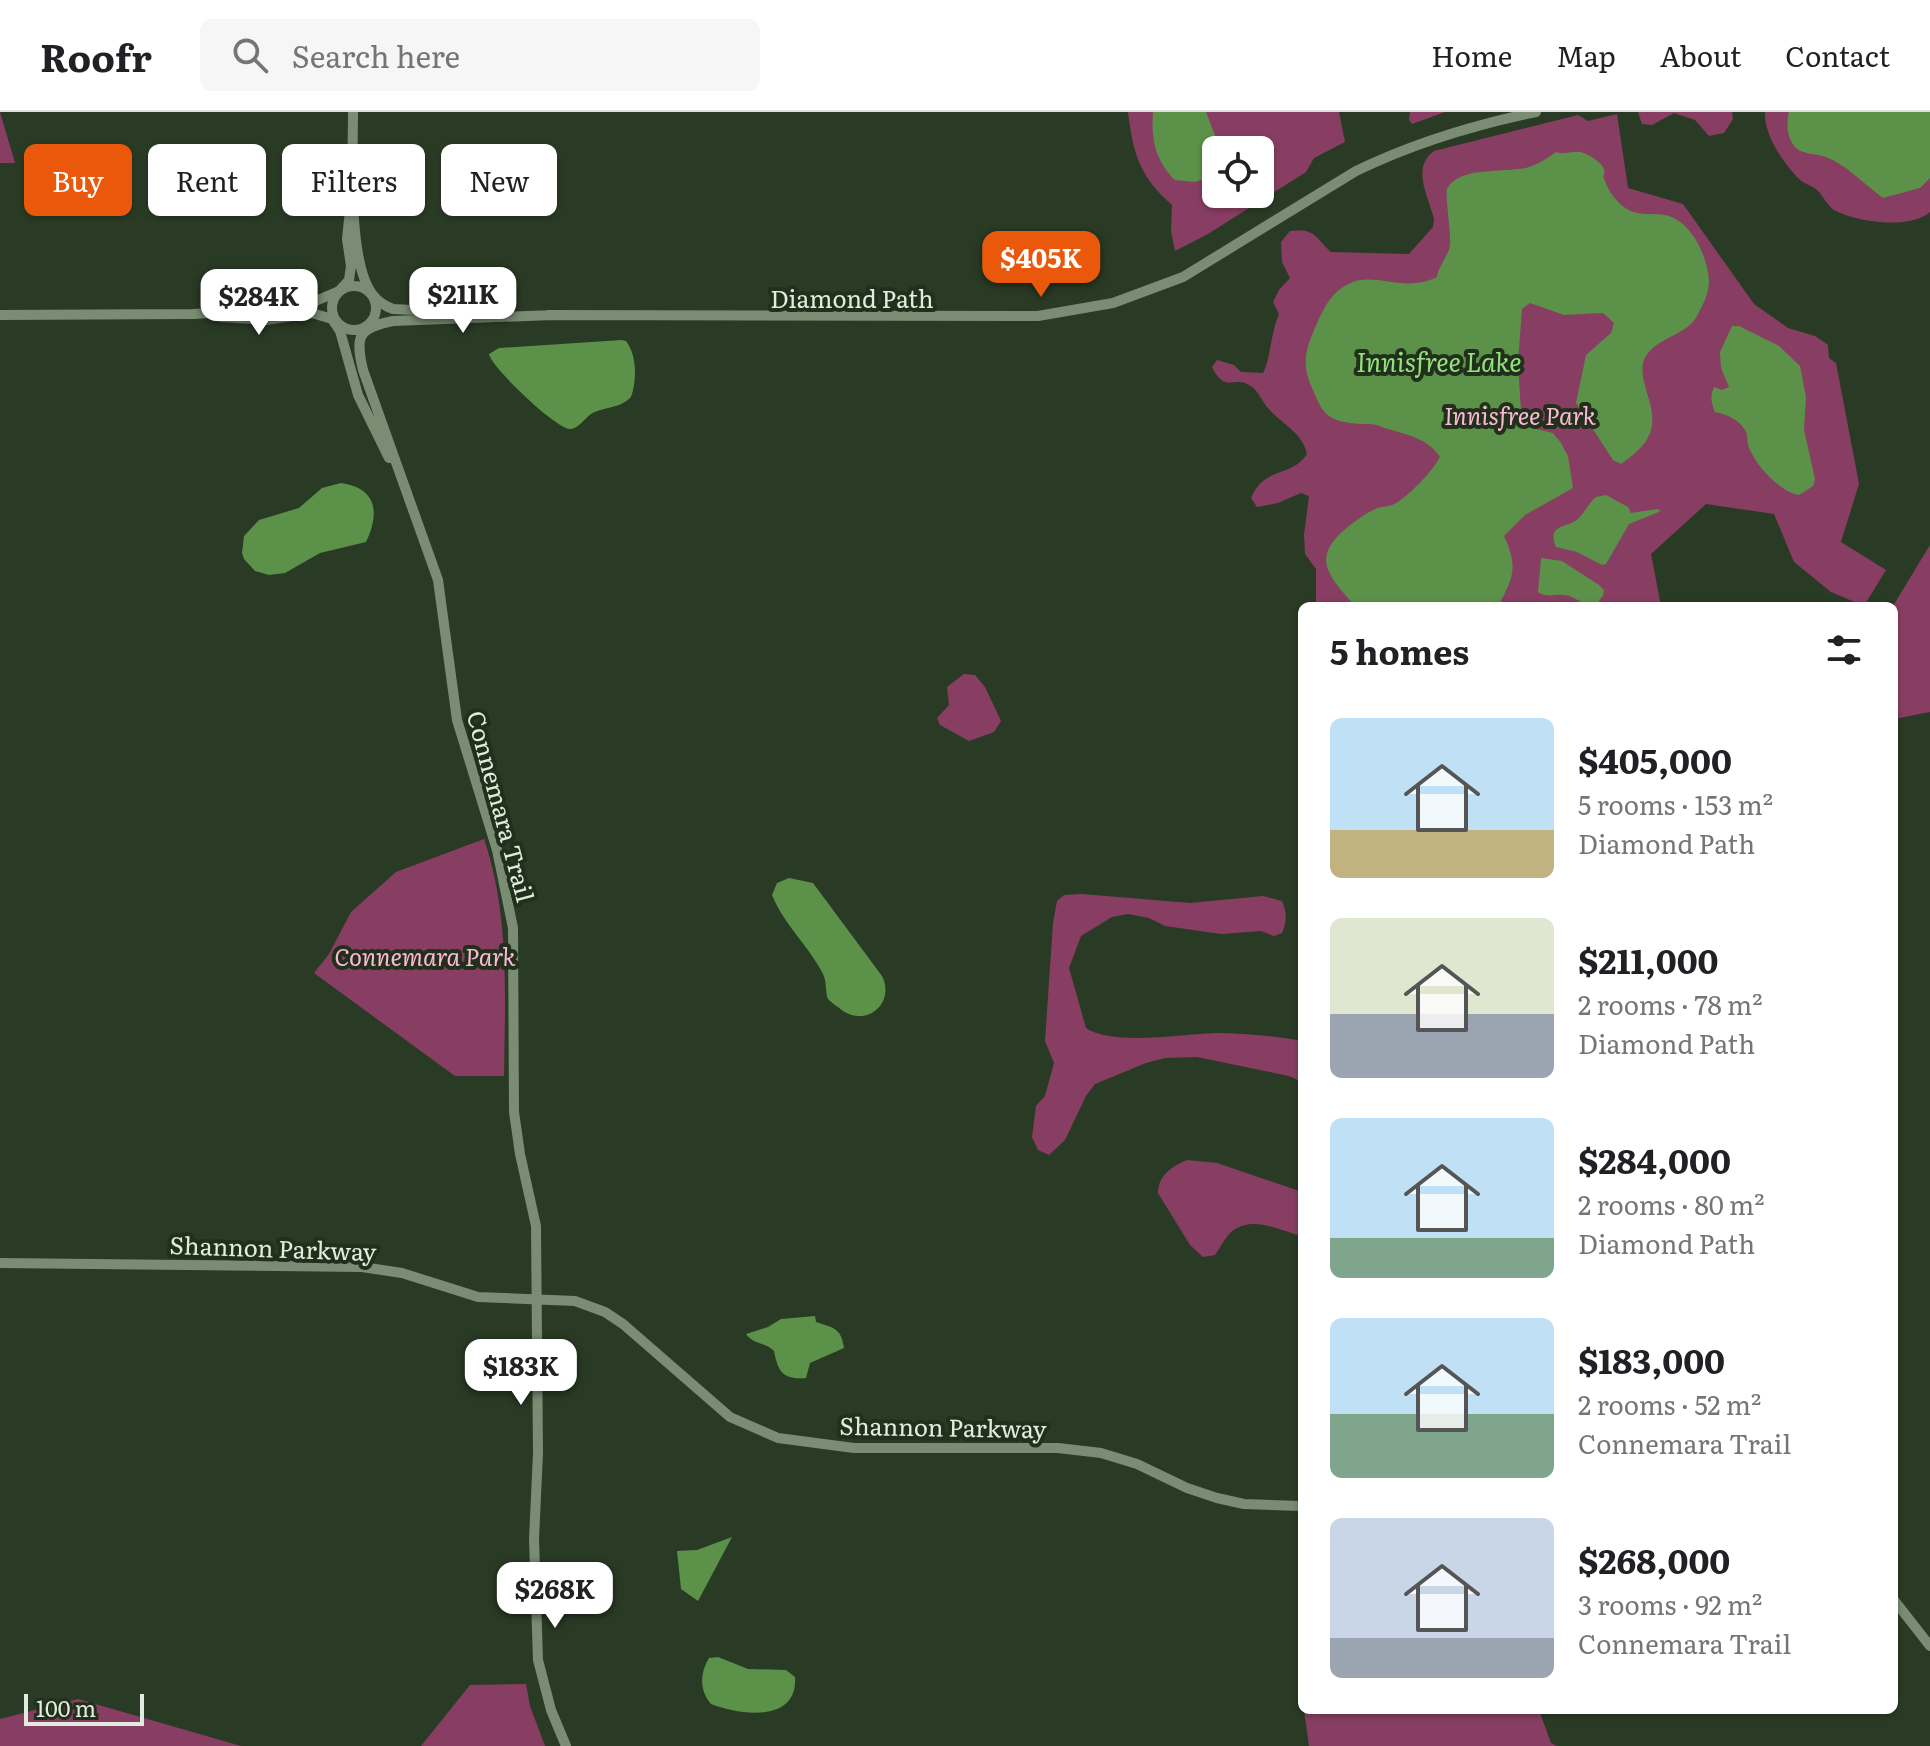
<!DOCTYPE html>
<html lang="en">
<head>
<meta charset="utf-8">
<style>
	:root { --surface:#fff; --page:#f6f6f6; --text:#202124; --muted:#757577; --line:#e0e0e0; --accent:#ea580c }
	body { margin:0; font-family:Literata,serif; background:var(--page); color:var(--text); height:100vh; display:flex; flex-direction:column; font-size:30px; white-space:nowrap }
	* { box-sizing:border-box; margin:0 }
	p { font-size:26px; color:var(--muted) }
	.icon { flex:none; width:44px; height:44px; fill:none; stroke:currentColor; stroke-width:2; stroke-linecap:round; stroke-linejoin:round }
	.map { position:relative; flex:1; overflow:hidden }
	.details { position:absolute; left:1298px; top:490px; width:600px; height:1112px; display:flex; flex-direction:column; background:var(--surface); border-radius:12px; box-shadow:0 2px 6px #0004 }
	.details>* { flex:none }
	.banner { position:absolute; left:24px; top:32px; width:760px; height:72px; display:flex; gap:16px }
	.tools { position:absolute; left:1202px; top:24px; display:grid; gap:16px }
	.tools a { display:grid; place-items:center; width:72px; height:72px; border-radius:12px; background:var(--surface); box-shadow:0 2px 6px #0004; font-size:40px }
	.scale { position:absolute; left:24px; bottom:20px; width:120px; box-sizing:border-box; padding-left:8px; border:4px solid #e2ecde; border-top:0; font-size:22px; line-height:28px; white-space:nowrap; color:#e2ecde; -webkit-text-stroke:6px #20301b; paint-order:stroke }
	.price { position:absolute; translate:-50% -68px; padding:0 18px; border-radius:16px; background:#fff; color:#222; font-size:26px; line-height:52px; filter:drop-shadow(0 2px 4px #0008) }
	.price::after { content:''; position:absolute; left:50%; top:48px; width:24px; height:18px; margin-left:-12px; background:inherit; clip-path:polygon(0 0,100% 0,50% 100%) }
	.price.current { background:var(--accent); color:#fff }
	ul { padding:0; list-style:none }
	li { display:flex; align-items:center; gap:24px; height:200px; padding:0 32px }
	li span { display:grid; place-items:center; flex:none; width:224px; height:160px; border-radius:12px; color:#555 }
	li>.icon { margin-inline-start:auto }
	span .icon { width:96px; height:96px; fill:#fffc; stroke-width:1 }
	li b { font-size:34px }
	h2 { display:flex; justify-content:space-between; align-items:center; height:96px; padding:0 32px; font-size:34px }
	.pill { padding:0 28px; border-radius:12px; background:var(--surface); box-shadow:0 2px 6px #0004; font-size:28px; line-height:72px }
	.pill.current { background:var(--accent); color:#fff }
	header { display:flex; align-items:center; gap:48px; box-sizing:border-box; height:112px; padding:0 40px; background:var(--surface); border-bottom:2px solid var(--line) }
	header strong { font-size:38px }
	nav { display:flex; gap:44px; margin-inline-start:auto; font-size:28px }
	.search { width:560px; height:72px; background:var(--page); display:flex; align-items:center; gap:20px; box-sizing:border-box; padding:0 28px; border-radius:12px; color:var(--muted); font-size:30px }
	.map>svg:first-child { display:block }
</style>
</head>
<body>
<header>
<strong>Roofr</strong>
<div class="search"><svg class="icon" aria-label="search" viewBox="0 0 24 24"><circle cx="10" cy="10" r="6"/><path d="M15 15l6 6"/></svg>Search here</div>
<nav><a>Home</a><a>Map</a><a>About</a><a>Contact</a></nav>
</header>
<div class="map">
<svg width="1930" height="1634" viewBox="0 0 1930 1634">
	<rect width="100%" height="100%" fill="#2a3b25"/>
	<path fill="#883e62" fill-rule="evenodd" d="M 0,0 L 15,51 L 0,51 Z
		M 1128,0 L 1339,0 L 1345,30 L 1314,46 L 1306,60 L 1208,122 L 1175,139 L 1171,119 L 1172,93 C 1140,65 1133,42 1128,0 ZM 1216,38 L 1260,38 L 1260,82 L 1216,82 Z
		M 1410,0 L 1445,0 L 1412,12 L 1409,8 Z
		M 1638,0 L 1732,0 L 1733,7 L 1724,21 L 1709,24 L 1695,8 L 1674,1 L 1652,13 L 1642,12 Z
		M 1765,0 L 1930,0 L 1930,100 C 1910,118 1856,110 1834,98 C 1828,94 1823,84 1818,79 C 1812,73 1803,72 1797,65 C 1782,49 1764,23 1765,0 Z
		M 1617,2 L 1628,76 L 1683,92 L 1754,192 L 1788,216 L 1815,224 L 1828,233 L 1829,246 L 1836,251 L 1859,372 L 1841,430 L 1886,458 L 1864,494 L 1831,480 L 1794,450 L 1774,402 L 1706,392 L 1651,442 L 1661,494 L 1316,494 L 1316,457 L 1305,442 L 1304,423 L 1309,384 L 1301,381 L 1278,391 L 1257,395 L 1251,386 C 1265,353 1290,367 1307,342 C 1303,320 1280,311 1267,295 C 1262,289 1259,280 1252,275 C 1235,261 1226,284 1212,255 L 1217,248 L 1234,253 L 1241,260 L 1263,261 C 1270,249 1271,220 1279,202 L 1273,190 L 1279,178 L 1290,166 L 1282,150 L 1281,130 L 1290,119 C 1315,116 1314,124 1331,140 L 1409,142 L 1433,115 L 1434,107 C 1428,83 1411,56 1434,39 L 1578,3 L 1588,9 Z
		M 1930,433 L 1930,600 L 1894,607 L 1893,494 Z
		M 964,562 L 975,563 L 985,575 L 1001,609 L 994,620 L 969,629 L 940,613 L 937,606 L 949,593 L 947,575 Z
		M 484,727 C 510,804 505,885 504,964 L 455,964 L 314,861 L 329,842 L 351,800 L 396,760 Z
		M 1082,782 L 1190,791 L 1263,784 L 1282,789 C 1287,801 1287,809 1282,821 L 1274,824 L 1261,819 L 1221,822 L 1165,814 L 1149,806 L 1128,802 L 1112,805 L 1081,824 L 1069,856 L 1086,916 C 1114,935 1185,921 1221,921 C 1248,922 1276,924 1302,929 L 1302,970 L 1289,964 L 1197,945 L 1165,946 L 1146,951 L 1095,972 L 1086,984 L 1065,1028 L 1049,1043 L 1038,1038 L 1032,1025 L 1036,994 L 1045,984 L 1054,951 L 1045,929 L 1053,811 L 1057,789 L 1064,783 Z
		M 1187,1048 L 1217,1051 L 1302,1080 L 1302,1124 C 1279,1119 1253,1102 1231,1120 C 1225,1126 1220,1136 1215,1143 L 1203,1145 L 1190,1133 L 1158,1081 C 1158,1064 1172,1054 1187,1048 Z
		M 526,1572 L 530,1594 L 545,1634 L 421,1634 L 470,1573 Z
		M 78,1587 L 241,1634 L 0,1634 L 0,1607 Z
		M 1304,1598 L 1539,1598 L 1551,1631 L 1557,1634 L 1309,1634 Z"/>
	<path fill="#5c9149" d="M 1153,0 L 1206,0 L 1216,26 L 1229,38 L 1216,38 L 1216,63 L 1195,70 L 1175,68 C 1155,48 1151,27 1153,0 Z
		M 1789,0 L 1930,0 L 1930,66 L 1920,76 L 1883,86 C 1865,73 1847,53 1826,45 C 1816,41 1804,43 1796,36 C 1787,27 1786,12 1789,0 Z
		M 1556,40 C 1565,43 1571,39 1580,40 C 1586,41 1602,50 1604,57 C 1606,66 1601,59 1605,69 C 1608,79 1618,92 1627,97 C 1639,105 1656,100 1669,104 C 1693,112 1708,146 1709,169 C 1709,181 1703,193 1697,204 C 1686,225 1650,226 1643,251 C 1641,260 1644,271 1647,281 C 1659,316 1651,331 1621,352 L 1613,348 L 1576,291 L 1586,243 L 1611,221 L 1614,211 L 1603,201 L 1564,203 L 1530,191 L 1522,197 L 1518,251 L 1521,300 L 1525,311 L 1532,316 L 1553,321 L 1561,331 L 1568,344 L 1573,376 L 1525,403 L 1504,424 C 1518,455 1514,465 1498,494 L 1355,494 C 1327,462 1310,445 1349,414 C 1357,408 1366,401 1375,397 C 1383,394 1391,395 1398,390 C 1412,380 1432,360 1440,345 C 1427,326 1408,323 1388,317 C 1382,315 1375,312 1370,312 C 1357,312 1342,312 1329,304 C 1321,299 1317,287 1313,278 C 1300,251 1306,236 1318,209 C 1326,192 1334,177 1353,170 C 1378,161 1405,181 1437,165 C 1439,152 1450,142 1450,132 C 1451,121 1445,82 1447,77 C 1459,53 1508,62 1529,55 C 1538,52 1548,46 1556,40 Z
		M 1732,214 L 1739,214 L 1779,234 L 1800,254 L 1806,285 L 1804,318 L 1815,367 L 1813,374 L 1799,383 C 1781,380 1758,356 1750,338 C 1747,333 1748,326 1746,320 C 1741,309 1727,302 1715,300 C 1711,291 1710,284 1714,275 L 1722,278 L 1729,275 L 1721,256 L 1720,240 Z
		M 622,228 L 626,229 C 637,243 637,268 631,285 C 620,297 605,294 591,302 C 585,306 579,316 571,317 C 558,319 491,255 489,242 L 499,236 Z
		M 341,371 C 377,376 380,401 366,430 L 320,441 L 285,461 L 269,463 L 255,459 L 244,447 L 242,441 L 244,424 L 259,408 L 299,396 L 322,376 Z
		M 1606,383 L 1628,395 L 1631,401 L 1657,397 L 1661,399 L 1629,412 L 1606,452 L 1602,453 L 1577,440 L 1556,435 C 1546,412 1568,416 1578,407 C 1584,401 1589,391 1596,385 Z
		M 1541,446 L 1562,449 L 1599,473 L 1604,478 L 1603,484 L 1595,494 C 1583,494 1576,484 1564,483 C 1554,482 1547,486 1538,480 Z
		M 789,766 L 813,771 L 882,864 C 896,891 865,919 838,895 C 837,895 829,888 828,887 C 825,880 827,870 823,862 C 809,834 784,813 772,783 L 777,771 Z
		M 815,1204 L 816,1210 C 833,1216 841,1215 844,1236 L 810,1251 L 806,1266 C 782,1268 778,1259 774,1239 C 765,1230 754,1233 746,1222 L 768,1215 L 781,1207 Z
		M 732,1425 L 698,1489 L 681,1477 L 677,1439 L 697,1438 Z
		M 718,1545 L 748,1557 L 786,1558 L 795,1565 C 798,1612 739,1603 711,1592 C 699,1578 700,1561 709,1546 Z"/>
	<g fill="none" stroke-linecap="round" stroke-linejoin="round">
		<path stroke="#7a8d74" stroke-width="10" d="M 353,0 C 353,42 347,151 373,183 C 378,190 385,194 393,197 L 452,200
			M332 196a22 22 0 1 1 44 0a22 22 0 1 1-44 0Z
			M 0,203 L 193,202 L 280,197 L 311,191 L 339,179 L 349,168 L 351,154 L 347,127 L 350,98
			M 548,203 L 1038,204 L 1113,191 L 1183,165 L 1356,59 C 1414,31 1473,13 1536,0
			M 553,203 L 393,209 C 358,216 355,224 363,258 L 438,468 L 457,608 L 497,738 L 513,816 L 514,1000 L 520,1042 L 536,1114 L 538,1341 L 534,1427 L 538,1548 L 551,1598 L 566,1634
			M 221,205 L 266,208 L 312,201 L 332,207 L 340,219 L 358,283 L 389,346
			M 0,1151 L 362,1155 L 402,1161 L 478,1185 L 575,1189 L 605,1200 L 623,1212 L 730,1305 L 778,1326 L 854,1336 L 1058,1336 L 1101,1341 L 1137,1352 L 1187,1376 L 1217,1386 L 1244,1392 L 1302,1394
			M 1894,1488 L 1930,1534"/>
	</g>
	<g text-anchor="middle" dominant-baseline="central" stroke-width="8" stroke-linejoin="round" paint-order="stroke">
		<g font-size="24" fill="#e2ecde" stroke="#20301b">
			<text x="852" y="185">Diamond Path</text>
			<text transform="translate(502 694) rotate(75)">Connemara Trail</text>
			<text transform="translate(273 1135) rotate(2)">Shannon Parkway</text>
			<text transform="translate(943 1314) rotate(1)">Shannon Parkway</text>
		</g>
		<g font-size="24" font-style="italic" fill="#fdb8d6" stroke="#20301b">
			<text x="1520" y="302">Innisfree Park</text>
			<text x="425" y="843">Connemara Park</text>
		</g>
		<g font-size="26" font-style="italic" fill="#98e07f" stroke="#20301b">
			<text x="1439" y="248">Innisfree Lake</text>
		</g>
	</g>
</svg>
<div class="tools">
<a><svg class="icon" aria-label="locate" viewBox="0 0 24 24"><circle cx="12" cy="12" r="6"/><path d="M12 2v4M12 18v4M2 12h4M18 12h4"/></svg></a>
</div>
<div class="scale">100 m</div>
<b class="price current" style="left:1041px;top:187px">$405K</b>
<b class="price" style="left:463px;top:223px">$211K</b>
<b class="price" style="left:259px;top:225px">$284K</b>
<b class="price" style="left:521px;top:1295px">$183K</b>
<b class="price" style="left:555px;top:1518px">$268K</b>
<div class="banner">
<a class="pill current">Buy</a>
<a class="pill">Rent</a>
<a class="pill">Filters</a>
<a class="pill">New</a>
</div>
<section class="details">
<h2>5 homes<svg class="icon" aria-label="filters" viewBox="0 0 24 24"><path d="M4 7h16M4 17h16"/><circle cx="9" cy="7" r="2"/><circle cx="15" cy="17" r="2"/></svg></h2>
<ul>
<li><span style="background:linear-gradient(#bfe0f5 70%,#c2b280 0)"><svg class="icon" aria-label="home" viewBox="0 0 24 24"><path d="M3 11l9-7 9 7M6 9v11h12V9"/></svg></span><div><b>$405,000</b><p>5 rooms · 153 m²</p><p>Diamond Path</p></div></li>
<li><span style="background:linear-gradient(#dfe7d0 60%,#9aa5b1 0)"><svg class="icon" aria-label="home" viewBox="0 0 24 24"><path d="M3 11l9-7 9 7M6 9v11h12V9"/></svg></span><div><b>$211,000</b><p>2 rooms · 78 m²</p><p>Diamond Path</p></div></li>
<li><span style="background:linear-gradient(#bfe0f5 75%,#7fa58c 0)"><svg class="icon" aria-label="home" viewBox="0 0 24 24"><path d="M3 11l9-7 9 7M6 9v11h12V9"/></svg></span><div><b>$284,000</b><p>2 rooms · 80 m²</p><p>Diamond Path</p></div></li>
<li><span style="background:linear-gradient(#bfe0f5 60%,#7fa58c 0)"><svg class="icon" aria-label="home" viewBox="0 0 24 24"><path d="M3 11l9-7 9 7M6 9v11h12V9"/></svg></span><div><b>$183,000</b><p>2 rooms · 52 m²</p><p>Connemara Trail</p></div></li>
<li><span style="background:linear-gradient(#c9d6e8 75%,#9aa5b1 0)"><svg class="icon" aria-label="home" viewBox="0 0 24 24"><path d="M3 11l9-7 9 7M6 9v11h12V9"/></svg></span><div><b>$268,000</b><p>3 rooms · 92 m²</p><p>Connemara Trail</p></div></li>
</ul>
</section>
</div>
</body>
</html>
